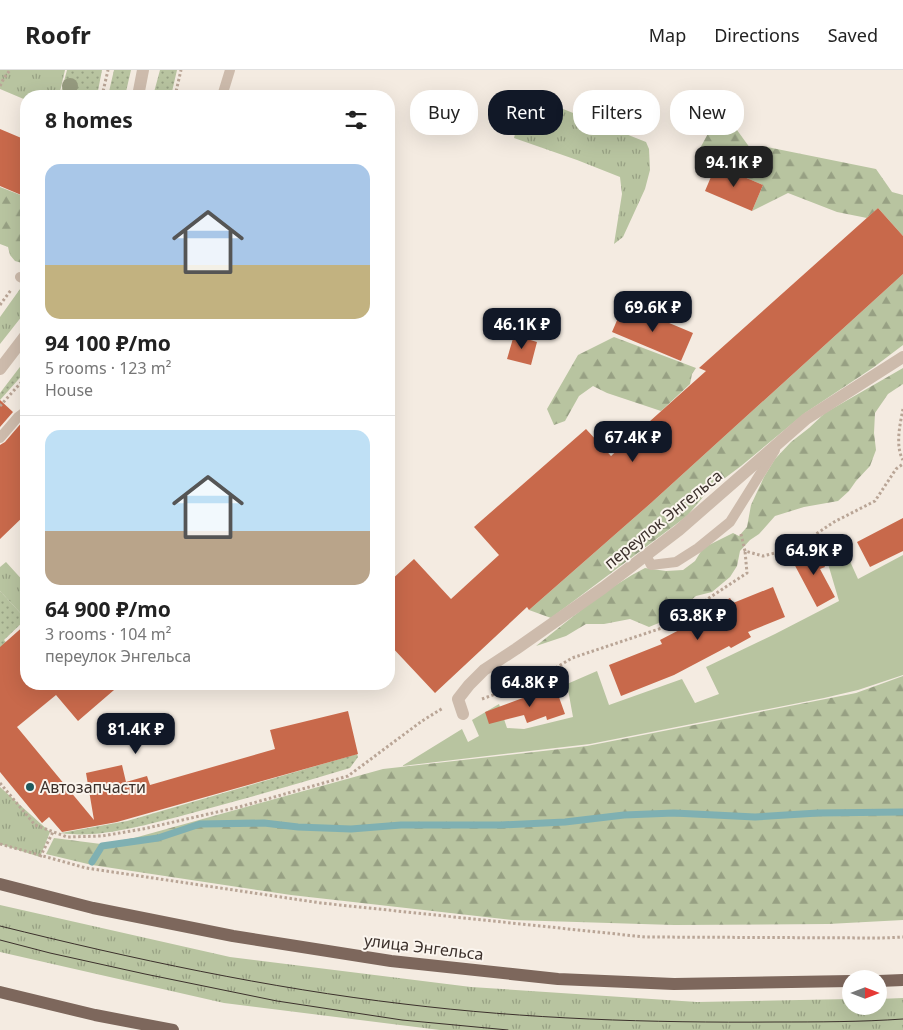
<!DOCTYPE html>
<html lang="en">
<head>
<meta charset="utf-8">
<style>
	:root { --surface:#fff; --page:#f6f6f6; --text:#222; --muted:#767676; --line:#e0e0e0; --accent:#111827 }
	body { margin:0; font-family:"Noto Sans",sans-serif; background:var(--page); color:var(--text); height:100vh; display:flex; flex-direction:column; font-size:19px; white-space:nowrap }
	* { box-sizing:border-box; margin:0 }
	p { font-size:16px; color:var(--muted) }
	.icon { flex:none; width:28px; height:28px; fill:none; stroke:currentColor; stroke-width:2; stroke-linecap:round; stroke-linejoin:round }
	.map { position:relative; flex:1; overflow:hidden }
	.panel { position:absolute; left:20px; top:20px; width:375px; height:600px; display:flex; flex-direction:column; background:var(--surface); border-radius:20px; box-shadow:0 5px 20px #0002 }
	.panel>* { flex:none }
	.top-card { position:absolute; left:410px; top:20px; width:418px; height:45px; display:flex; gap:10px }
	.needle { width:32px; rotate:90deg }
	.tools { position:absolute; left:842px; top:900px; display:grid; gap:10px }
	.tools a { display:grid; place-items:center; width:45px; height:45px; border-radius:50%; background:var(--surface); box-shadow:0 5px 20px #0002; font-size:25px }
	.price { position:absolute; translate:-50% -42px; padding:0 11px; border-radius:10px; background:var(--accent); color:#fff; font-size:16px; line-height:32px; filter:drop-shadow(0 1px 2px #0008) }
	.price::after { content:''; position:absolute; left:50%; top:30px; width:15px; height:11px; margin-left:-8px; background:inherit; clip-path:polygon(0 0,100% 0,50% 100%) }
	.price.on { background:#222; color:#fff }
	ul { padding:0; list-style:none }
	li { display:grid; align-content:center; gap:10px; height:265px; padding:0 25px }
	li+li { border-top:1px solid var(--line) }
	li span { display:grid; place-items:center; height:155px; border-radius:15px; color:#555 }
	li>.icon { margin-inline-start:auto }
	span .icon { width:90px; height:90px; fill:#fffc; stroke-width:1 }
	li b { font-size:21px }
	h2 { display:flex; justify-content:space-between; align-items:center; height:60px; padding:0 25px; font-size:21px }
	.pill { padding:0 18px; border-radius:20px; background:var(--surface); box-shadow:0 5px 20px #0002; font-size:18px; line-height:45px }
	.pill.on { background:var(--accent); color:#fff }
	header { display:flex; align-items:center; gap:30px; box-sizing:border-box; height:70px; padding:0 25px; background:var(--surface); border-bottom:1px solid var(--line) }
	header strong { font-size:24px }
	nav { display:flex; gap:28px; margin-inline-start:auto; font-size:18px }
	.map>svg:first-child { display:block }
</style>
</head>
<body>
<header>
<strong>Roofr</strong>
<nav><a>Map</a><a>Directions</a><a>Saved</a></nav>
</header>
<div class="map">
<svg width="903" height="960" viewBox="0 0 903 960">
	<defs>
		<pattern id="grass-tufts" width="24" height="20" patternUnits="userSpaceOnUse" patternTransform="scale(1.25)"><rect width="24" height="20" fill="#b8c4a0"/><path d="M3 7l-1-3M5 7V3M7 7l1-3M15 17l-1-3M17 17v-4M19 17l1-3" fill="none" stroke="#97a083"/></pattern>
		<pattern id="forest-firs" width="22" height="20" patternUnits="userSpaceOnUse" patternTransform="scale(1.25)"><rect width="22" height="20" fill="#b8c4a0"/><path d="M5 1l3.5 6h-7zM16 11l3.5 6h-7z" fill="#97a083"/></pattern>
		<pattern id="park-dots" width="8" height="8" patternUnits="userSpaceOnUse" patternTransform="scale(1.25)"><rect width="8" height="8" fill="#b8c4a0"/><path d="M2 2h.1M6 6h.1" fill="none" stroke="#97a083" stroke-width="1.8" stroke-linecap="round"/></pattern>
	</defs>
	<rect width="100%" height="100%" fill="#f4ebe1"/>
	<path fill="url(#grass-tufts)" d="M 0,0 L 65,0 L 59,26 L 26,26 L 26,30 L 0,19 Z
		M 543,31 L 646,72 L 649,79 L 650,100 L 645,119 L 623,167 L 614,174 L 622,124 L 620,107 L 577,90 L 514,68 L 523,32 Z
		M 20,219 L 26,222 L 26,241 L 0,274 L 0,247 Z
		M 6,492 L 26,514 L 26,549 L 0,521 L 0,497 Z
		M 0,717 L 50,762 L 40,787 L 0,774 Z
		M 0,835 L 230,887 L 471,917 L 697,932 L 851,929 L 851,936 L 879,936 L 879,929 L 903,928 L 903,960 L 440,960 L 224,933 L 0,882 Z"/>
	<path fill="url(#forest-firs)" d="M 729,49 L 758,89 L 762,76 L 876,99 L 892,122 L 903,125 L 903,166 L 878,138 L 867,148 L 837,142 L 788,123 L 752,141 L 763,115 L 716,95 L 697,84 L 712,56 Z
		M 0,117 L 23,126 L 26,129 L 26,191 L 22,193 L 15,191 L 10,185 L 8,177 L 0,174 Z
		M 903,204 L 903,275 L 874,297 L 805,343 L 741,396 L 709,420 L 687,446 L 551,548 L 529,540 L 651,433 Z
		M 614,267 L 696,298 L 692,304 L 690,314 L 661,341 L 607,323 L 593,316 L 579,326 L 565,351 L 554,355 L 547,339 L 578,285 Z
		M 903,298 L 903,314 L 888,324 L 875,343 L 874,363 L 876,380 L 870,396 L 856,411 L 849,421 L 838,431 L 804,437 L 775,446 L 759,464 L 750,470 L 740,481 L 737,496 L 730,507 L 712,522 L 696,526 L 685,535 L 676,546 L 649,557 L 630,549 L 604,554 L 586,554 L 566,566 L 536,576 L 600,525 L 632,505 L 645,498 L 666,501 L 683,500 L 695,491 L 703,478 L 733,463 L 739,466 L 747,457 L 751,435 L 764,407 L 775,389 L 791,372 L 809,358 L 825,343 Z
		M 903,606 L 903,850 L 828,854 L 674,855 L 512,850 L 291,825 L 92,795 L 46,784 L 54,768 L 101,774 L 134,768 L 383,699 L 587,676 L 856,623 Z"/>
	<path fill="url(#park-dots)" d="M 67,0 L 102,0 L 97,26 L 60,26 Z
		M 114,0 L 131,0 L 125,26 L 108,26 Z
		M 160,0 L 177,0 L 171,26 L 153,26 Z
		M 26,289 L 26,301 L 0,330 L 0,323 Z
		M 0,521 L 26,549 L 4,570 L 23,591 L 0,591 Z
		M 357,684 L 358,687 L 350,698 C 294,715 238,731 181,746 C 145,755 98,769 61,763 L 127,751 Z"/>
	<path fill="#b8c4a0" d="M 844,478 L 858,509 L 903,485 L 903,605 L 858,620 L 824,628 L 590,674 L 402,696 L 462,659 L 468,672 L 479,666 L 472,650 L 499,634 L 507,658 L 524,659 L 573,647 L 567,614 L 597,601 L 609,635 L 682,609 L 695,633 L 719,624 L 706,597 L 775,564 L 839,531 L 826,487 Z"/>
	<g fill="none" stroke-linecap="round" stroke-linejoin="round">
		<path stroke="#7fb0b2" stroke-width="7" d="M 92,792 L 102,776 L 158,768 L 200,754 L 264,753 L 298,757 L 351,759 L 401,755 L 501,755 L 565,752 L 624,745 L 674,743 L 755,747 L 818,743 L 903,742"/>
	</g>
	<path fill="#c8694b" d="M 0,59 L 26,70 L 26,127 L 0,116 Z
		M 716,95 L 763,115 L 752,141 L 705,121 Z
		M 878,138 L 903,166 L 903,204 L 651,433 L 529,540 L 527,537 L 435,623 L 389,574 L 389,512 L 414,489 L 451,529 L 499,485 L 474,457 L 586,359 L 611,386 L 706,301 L 699,298 Z
		M 624,234 L 693,263 L 681,291 L 612,262 Z
		M 514,265 L 537,272 L 531,295 L 507,289 Z
		M 0,330 L 13,342 L 0,357 Z
		M 23,351 L 26,354 L 26,444 L 0,469 L 0,375 L 5,372 Z
		M 903,448 L 903,481 L 870,497 L 857,472 Z
		M 816,476 L 825,497 L 820,499 L 835,527 L 817,537 L 792,490 Z
		M 773,517 L 785,547 L 748,562 L 751,567 L 731,578 L 729,576 L 674,605 L 621,626 L 609,595 L 662,574 L 660,570 L 712,543 L 710,539 L 730,528 L 733,533 Z
		M 26,554 L 26,614 L 121,614 L 78,651 L 56,625 L 17,657 L 94,750 L 86,703 L 122,695 L 126,712 L 147,706 L 150,715 L 275,679 L 270,660 L 348,641 L 358,684 L 117,752 L 62,762 L 49,747 L 42,753 L 0,702 L 0,577 Z
		M 555,616 L 565,644 L 547,650 L 546,646 L 527,653 L 524,645 L 489,654 L 485,642 Z"/>
	<g fill="none" stroke-linecap="round" stroke-linejoin="round">
		<path stroke="#b9a596" stroke-width="3" stroke-dasharray="2.5 2.5" stroke-linecap="butt" d="M 0,16 L 4,8 L 10,0
			M 102,26 L 108,0
			M 175,26 L 181,0
			M 0,235 L 11,220
			M 0,336 L 26,307
			M 903,339 C 900,354 895,376 903,390
			M 741,464 L 745,481 L 763,486 L 795,478 L 834,452 L 875,431 L 896,399 L 903,394
			M 482,629 L 539,608 L 572,588 L 680,552 L 706,530 L 747,503 L 745,481
			M 0,713 L 35,755 L 67,767 L 102,766 L 143,759 L 239,737 L 348,706 L 422,651 L 443,638
			M 0,774 L 86,798 L 321,833 L 645,867 L 882,868 L 903,867
			M 40,787 L 53,762"/>
		<path stroke="#cdbbac" stroke-width="10" d="M 222,26 L 230,0
			M 20,207 L 26,210
			M 0,368 L 18,347 L 26,341
			M 646,485 L 651,495 L 676,492 L 698,478 L 730,452 L 775,380"/>
		<path stroke="#cdbbac" stroke-width="12" d="M 463,644 L 458,629 L 469,615 L 484,600 L 516,579 L 603,518 L 679,460 L 806,349 L 903,287"/>
		<path stroke="#cdbbac" stroke-width="12" d="M 138,26 L 143,0
			M 0,299 L 26,265"/>
		<path stroke="#7d675c" stroke-width="12" d="M 0,814 L 93,838 L 233,866 L 391,891 L 558,909 L 674,914 L 851,911
			M 879,911 L 903,910
			M 0,922 L 95,945 L 173,960"/>
		<path stroke="#3b302b" stroke-width="1" d="M 0,856 C 133,889 268,918 404,934 C 527,949 651,953 775,952 C 818,952 860,952 903,949
			M 0,870 L 50,883 L 145,904 L 277,931 L 402,950 L 508,960"/>
	</g>
	<circle fill="#969b7f" cx="70" cy="16" r="8"/>
	<circle fill="#1f5a5e" stroke="#fbf5ee" stroke-width="2" cx="30" cy="717" r="5"/>
	<g text-anchor="middle" dominant-baseline="central" stroke-width="4" stroke-linejoin="round" paint-order="stroke">
		<g font-size="16" fill="#3b302b" stroke="#fbf5ee">
			<text transform="translate(663 449) rotate(-39)">переулок Энгельса</text>
			<text transform="translate(424 877) rotate(7)">улица Энгельса</text>
		</g>
		<g font-size="16" fill="#3b302b" stroke="#fbf5ee" text-anchor="start">
			<text x="40" y="717">Автозапчасти</text>
		</g>
	</g>
</svg>
<div class="tools">
<a><svg class="needle" viewBox="-14 -14 28 28"><path d="M0-13l5 13h-10z" fill="#e53935"/><path d="M0 13l5-13h-10z" fill="#767676"/></svg></a>
</div>
<b class="price on" style="left:734px;top:118px">94.1K ₽</b>
<b class="price" style="left:653px;top:263px">69.6K ₽</b>
<b class="price" style="left:522px;top:280px">46.1K ₽</b>
<b class="price" style="left:633px;top:393px">67.4K ₽</b>
<b class="price" style="left:814px;top:506px">64.9K ₽</b>
<b class="price" style="left:698px;top:571px">63.8K ₽</b>
<b class="price" style="left:530px;top:638px">64.8K ₽</b>
<b class="price" style="left:136px;top:685px">81.4K ₽</b>
<div class="top-card">
<a class="pill">Buy</a>
<a class="pill on">Rent</a>
<a class="pill">Filters</a>
<a class="pill">New</a>
</div>
<section class="panel">
<h2>8 homes<svg class="icon" aria-label="filters" viewBox="0 0 24 24"><path d="M4 7h16M4 17h16"/><circle cx="9" cy="7" r="2"/><circle cx="15" cy="17" r="2"/></svg></h2>
<ul>
<li><span style="background:linear-gradient(#a9c7e8 65%,#c2b280 0)"><svg class="icon" aria-label="home" viewBox="0 0 24 24"><path d="M3 11l9-7 9 7M6 9v11h12V9"/></svg></span><div><b>94 100 ₽/mo</b><p>5 rooms · 123 m²</p><p>House</p></div></li>
<li><span style="background:linear-gradient(#bfe0f5 65%,#b9a48a 0)"><svg class="icon" aria-label="home" viewBox="0 0 24 24"><path d="M3 11l9-7 9 7M6 9v11h12V9"/></svg></span><div><b>64 900 ₽/mo</b><p>3 rooms · 104 m²</p><p>переулок Энгельса</p></div></li>
</ul>
</section>
</div>
</body>
</html>
